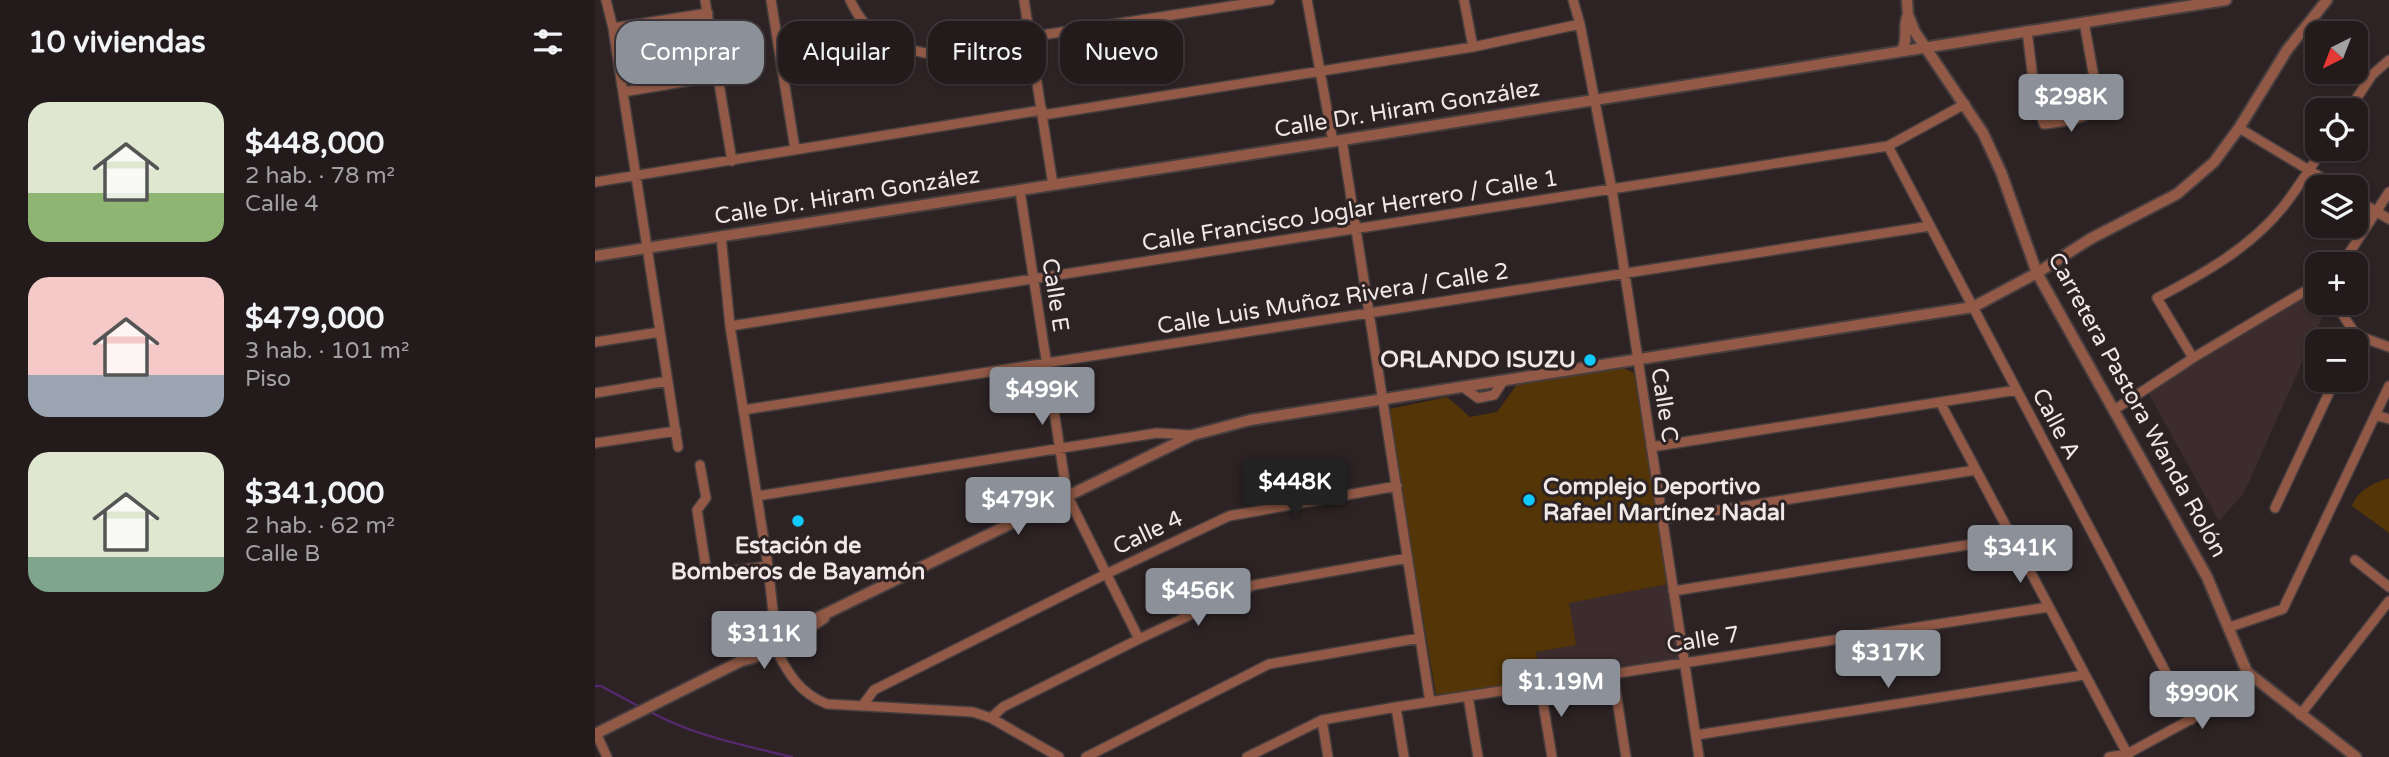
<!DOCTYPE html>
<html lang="es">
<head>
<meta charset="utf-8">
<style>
	:root { --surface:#221a1b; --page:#2a2324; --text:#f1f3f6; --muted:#a2a1a3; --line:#3f383a; --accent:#8c9099 }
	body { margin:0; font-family:"Varela Round",sans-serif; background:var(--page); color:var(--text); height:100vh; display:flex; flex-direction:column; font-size:26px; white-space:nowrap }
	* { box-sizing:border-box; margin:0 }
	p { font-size:23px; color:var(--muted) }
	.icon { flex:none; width:38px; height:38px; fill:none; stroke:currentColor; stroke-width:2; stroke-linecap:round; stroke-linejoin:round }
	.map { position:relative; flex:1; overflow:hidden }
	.sheet { display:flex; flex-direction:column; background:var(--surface); width:595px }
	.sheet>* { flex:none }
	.guide { position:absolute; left:21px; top:21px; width:665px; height:63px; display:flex; gap:14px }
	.needle { width:46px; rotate:222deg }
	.tools { position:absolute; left:1710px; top:21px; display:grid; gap:14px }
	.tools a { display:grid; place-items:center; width:63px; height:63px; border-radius:14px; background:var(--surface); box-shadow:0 2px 5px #0004,0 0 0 2px var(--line); font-size:35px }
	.price { position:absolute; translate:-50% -60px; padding:0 16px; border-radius:7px; background:var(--accent); color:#fff; font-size:23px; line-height:46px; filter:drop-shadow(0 2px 4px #0008) }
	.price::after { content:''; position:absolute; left:50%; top:42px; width:21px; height:16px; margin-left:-10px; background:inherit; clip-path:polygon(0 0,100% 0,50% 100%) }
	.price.active { background:#222; color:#fff }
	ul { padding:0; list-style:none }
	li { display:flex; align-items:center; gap:21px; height:175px; padding:0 28px }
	li span { display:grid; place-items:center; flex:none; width:196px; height:140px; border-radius:21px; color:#555 }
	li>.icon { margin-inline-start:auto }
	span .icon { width:84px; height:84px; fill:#fffc; stroke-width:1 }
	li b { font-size:30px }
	h2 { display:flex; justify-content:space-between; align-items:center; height:84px; padding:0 28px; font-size:30px }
	.chip { padding:0 24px; border-radius:21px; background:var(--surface); box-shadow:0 2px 5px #0004,0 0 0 2px var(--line); font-size:24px; line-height:63px }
	.chip.active { background:var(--accent); color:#fff }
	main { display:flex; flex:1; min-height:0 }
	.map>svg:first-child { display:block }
</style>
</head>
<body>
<main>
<section class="sheet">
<h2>10 viviendas<svg class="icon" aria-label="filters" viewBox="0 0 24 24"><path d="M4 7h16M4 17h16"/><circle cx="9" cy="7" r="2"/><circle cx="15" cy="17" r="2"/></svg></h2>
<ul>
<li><span style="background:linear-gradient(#dfe7d0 65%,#8fb573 0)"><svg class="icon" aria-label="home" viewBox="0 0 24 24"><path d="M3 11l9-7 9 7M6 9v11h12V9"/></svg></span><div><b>$448,000</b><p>2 hab. · 78 m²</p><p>Calle 4</p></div></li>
<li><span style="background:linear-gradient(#f6c9c9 70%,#9aa5b1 0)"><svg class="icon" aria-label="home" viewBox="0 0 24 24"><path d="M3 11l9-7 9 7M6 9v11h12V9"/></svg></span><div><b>$479,000</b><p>3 hab. · 101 m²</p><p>Piso</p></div></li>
<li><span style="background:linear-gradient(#dfe7d0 75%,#7fa58c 0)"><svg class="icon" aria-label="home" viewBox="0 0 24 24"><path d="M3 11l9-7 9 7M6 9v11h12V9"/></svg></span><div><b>$341,000</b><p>2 hab. · 62 m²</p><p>Calle B</p></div></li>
</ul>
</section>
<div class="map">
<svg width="1794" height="757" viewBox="0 0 1794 757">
	<rect width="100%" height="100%" fill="#2d2324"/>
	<path fill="#3d2c2e" d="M 1717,285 L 1722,293 L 1722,303 L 1728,303 L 1731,309 L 1649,493 L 1624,521 L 1550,387 Z
		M 1074,584 L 1084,659 L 1082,661 L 946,680 L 941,652 L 981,644 L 973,603 Z"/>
	<path fill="#543507" d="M 1028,368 L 1039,373 L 1074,584 L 974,603 L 981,645 L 941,652 L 946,680 L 841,695 L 793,412 L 795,409 L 852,397 L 875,417 L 902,412 L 923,383 Z
		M 1794,478 L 1794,533 L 1757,506 C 1764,489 1777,484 1794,478 Z"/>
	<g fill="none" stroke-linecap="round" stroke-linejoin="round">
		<path stroke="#55296d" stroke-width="2.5" d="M 0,686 L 6,686 L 45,707
			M 54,711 C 98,736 149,745 197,757"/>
		<defs>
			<path id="minor" d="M 11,0 L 18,28 L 83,447
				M 110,0 L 137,161
				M 176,0 L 200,149
				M 255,0 C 271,35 294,46 330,53 L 675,0
				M 429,0 L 458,185
				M 712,0 L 738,142
				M 869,0 L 878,47
				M 978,0 L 985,24 L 1017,190 L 1104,757
				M 18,28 L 113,13
				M 1432,31 L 1441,103 L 1449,124 C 1467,122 1493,120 1504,105 L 1489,22
				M 28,92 L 123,76
				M 1754,110 L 1777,75 L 1794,60
				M 448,115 L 878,47 L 985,24
				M 1644,128 L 1742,187
				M 747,140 L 835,702
				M 1293,146 L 1596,720
				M 0,182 L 447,110
				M 425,191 L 472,495 L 544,639
				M 1760,199 L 1794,219
				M 126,236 L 135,326 L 173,566 L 179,620 L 176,639
				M 1747,264 L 1794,192
				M 1740,303 L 1761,335
				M 135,326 L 1293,146 L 1370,104
				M 1761,335 L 1794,347
				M 0,342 L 65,332
				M 1598,358 L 1562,298 C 1608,274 1655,248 1688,207 C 1703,188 1715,168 1728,149
				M 868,387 L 883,398 L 899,395 L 908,381
				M 0,393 L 73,381
				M 1345,402 L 1534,757
				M 148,410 L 1335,226
				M 1519,410 L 1598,358 L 1722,284
				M 1780,415 L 1794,419
				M 0,443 L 81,431
				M 1056,447 L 1422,390
				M 105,465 L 111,498 L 102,510 L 111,568 L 128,572 L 173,566
				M 162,496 L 562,433 L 596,435
				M 1680,508 L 1740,380
				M 1067,519 L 1381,470
				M 1760,560 L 1794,587
				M 1078,591 L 1417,538
				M 1635,627 L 1688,609 L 1794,386
				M 180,648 C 193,673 204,693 232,704 L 378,712 L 396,718 L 464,757
				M 1018,674 L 1031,757
				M 945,685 L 957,757
				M 873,696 L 883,757
				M 267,706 L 279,690 L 511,574 L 634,516 L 802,486
				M 801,707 L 809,757
				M 1705,715 L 1794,601
				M 396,718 L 408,707 L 544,639 L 659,585 L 813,558
				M 727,720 L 733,757
				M 1,733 L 12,757
				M 1101,735 L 1489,675
				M 491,757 L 674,664 L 825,638
				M 652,757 L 727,720 L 801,707 L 1454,607
				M 1514,757 L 1532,754 L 1635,698 L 1652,672"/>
			<path id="tertiary" d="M 1312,0 L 1313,15 L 1320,32 L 1388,133 L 1406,172 L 1442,273 L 1612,577 L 1652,672 L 1761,757
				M 1307,50 C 1314,39 1307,26 1313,15
				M 0,256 L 747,140 L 1631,0
				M175 642a7 7 0 1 1 14 0a7 7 0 1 1-14 0Z
				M 185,636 L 598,435 L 655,420 L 1378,307 L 1442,273 L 1495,239 L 1582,194 L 1619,162 L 1644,128 L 1692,50 L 1732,0
				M 188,645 L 229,618
				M 146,661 L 154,652 L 176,639
				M 0,734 L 146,661 L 158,658 L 180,648"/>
		</defs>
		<use href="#minor" stroke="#483e3f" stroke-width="12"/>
		<use href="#tertiary" stroke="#483e3f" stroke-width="14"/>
		<use href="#minor" stroke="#925a46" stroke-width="9"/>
		<use href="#tertiary" stroke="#925a46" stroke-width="10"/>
	</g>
	<g fill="#0fcafa" stroke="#2d2324" stroke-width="2.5">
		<circle cx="995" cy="360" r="7"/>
		<circle cx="934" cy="500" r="7"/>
		<circle cx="203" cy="521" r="7"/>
	</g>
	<g text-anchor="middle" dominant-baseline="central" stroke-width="6" stroke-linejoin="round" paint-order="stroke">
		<g font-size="23" fill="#efe7e8" stroke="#2d2324">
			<text transform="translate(812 109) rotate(-9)">Calle Dr. Hiram González</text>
			<text transform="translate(252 196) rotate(-9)">Calle Dr. Hiram González</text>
			<text transform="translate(755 211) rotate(-9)">Calle Francisco Joglar Herrero / Calle 1</text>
			<text transform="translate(460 295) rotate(81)">Calle E</text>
			<text transform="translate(738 299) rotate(-9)">Calle Luis Muñoz Rivera / Calle 2</text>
			<text transform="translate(1069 405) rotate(81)">Calle C</text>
			<text transform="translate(1542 405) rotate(61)">Carretera Pastora Wanda Rolón</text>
			<text transform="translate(1461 424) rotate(62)">Calle A</text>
			<text transform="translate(553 533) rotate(-25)">Calle 4</text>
			<text transform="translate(1108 640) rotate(-9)">Calle 7</text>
		</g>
		<g font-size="23" font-weight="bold" fill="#efe7e8" stroke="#2d2324" text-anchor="end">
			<text x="981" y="360">ORLANDO ISUZU</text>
			<text x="948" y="487" text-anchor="start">Complejo Deportivo<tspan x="948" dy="26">Rafael Martínez Nadal</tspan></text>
			<text x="203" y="546" text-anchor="middle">Estación de<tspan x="203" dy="26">Bomberos de Bayamón</tspan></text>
		</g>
	</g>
</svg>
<div class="tools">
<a><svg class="needle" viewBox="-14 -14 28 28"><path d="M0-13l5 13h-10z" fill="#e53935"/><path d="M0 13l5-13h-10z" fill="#a2a1a3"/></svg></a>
<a><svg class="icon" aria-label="locate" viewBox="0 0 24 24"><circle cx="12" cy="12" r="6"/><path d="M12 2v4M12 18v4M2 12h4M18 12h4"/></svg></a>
<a><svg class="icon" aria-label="layers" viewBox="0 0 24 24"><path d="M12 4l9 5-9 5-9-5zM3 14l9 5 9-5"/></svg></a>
<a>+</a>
<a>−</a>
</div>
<b class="price" style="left:1476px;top:134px">$298K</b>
<b class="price" style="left:447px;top:427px">$499K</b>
<b class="price active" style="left:700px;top:519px">$448K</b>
<b class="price" style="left:423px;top:537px">$479K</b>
<b class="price" style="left:1425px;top:585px">$341K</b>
<b class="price" style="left:603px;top:628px">$456K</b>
<b class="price" style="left:169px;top:671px">$311K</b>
<b class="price" style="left:1293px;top:690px">$317K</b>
<b class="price" style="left:966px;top:719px">$1.19M</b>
<b class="price" style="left:1607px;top:731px">$990K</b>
<div class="guide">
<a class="chip active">Comprar</a>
<a class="chip">Alquilar</a>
<a class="chip">Filtros</a>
<a class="chip">Nuevo</a>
</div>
</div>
</main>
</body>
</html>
